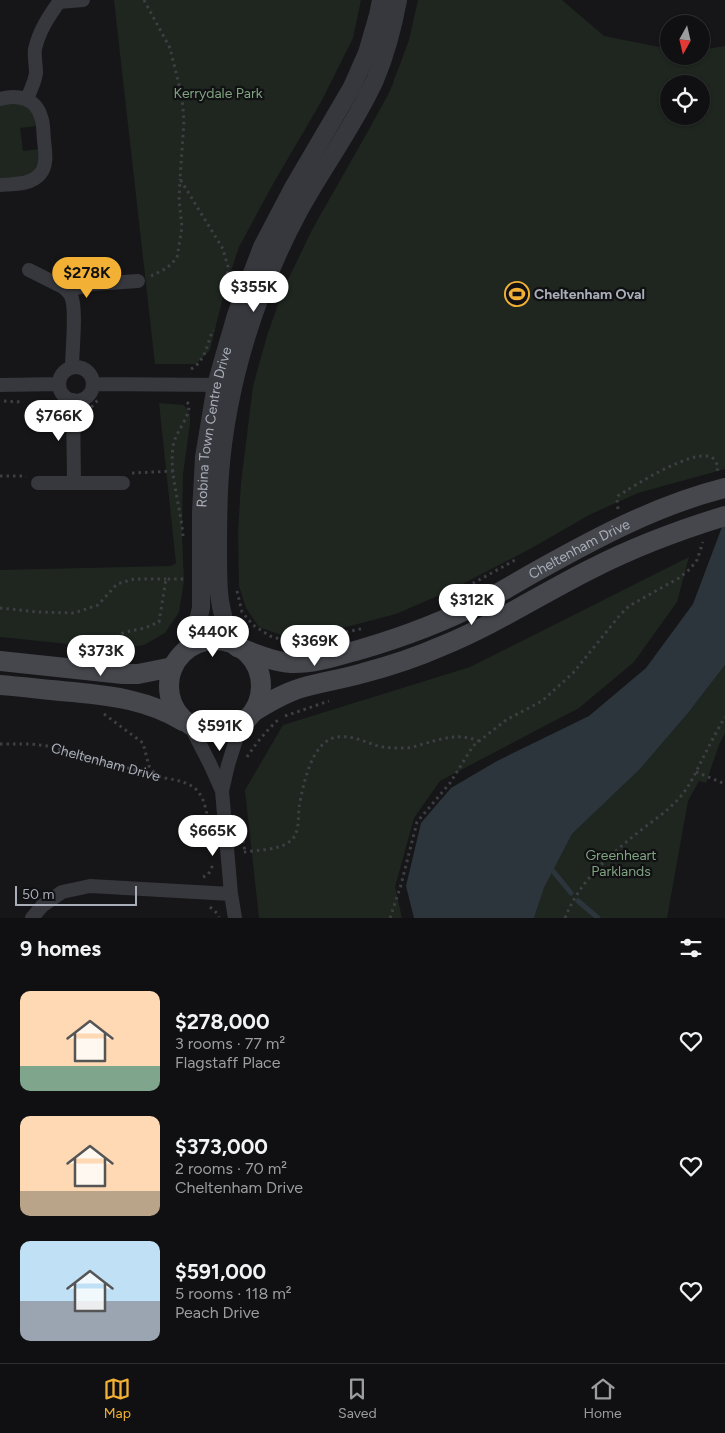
<!DOCTYPE html>
<html lang="en">
<head>
<meta charset="utf-8">
<style>
	:root { --surface:#101012; --page:#1e1e20; --text:#f1f3f6; --muted:#9c9d9f; --line:#303032; --accent:#f2b134 }
	body { margin:0; font-family:Figtree,sans-serif; background:var(--page); color:var(--text); height:100vh; display:flex; flex-direction:column; font-size:19px; white-space:nowrap }
	* { box-sizing:border-box; margin:0 }
	p { font-size:16px; color:var(--muted) }
	.icon { flex:none; width:28px; height:28px; fill:none; stroke:currentColor; stroke-width:2; stroke-linecap:round; stroke-linejoin:round }
	.map { position:relative; height:918px; overflow:hidden }
	.drawer { display:flex; flex-direction:column; background:var(--surface); flex:1 }
	.drawer>* { flex:none }
	.needle { width:32px; rotate:188deg }
	.fabs { position:absolute; left:660px; top:15px; display:grid; gap:10px }
	.fabs a { display:grid; place-items:center; width:50px; height:50px; border-radius:50%; background:var(--surface); box-shadow:0 1px 4px #0004,0 0 0 1px var(--line); font-size:25px }
	.scale { position:absolute; left:15px; bottom:12px; width:122px; box-sizing:border-box; padding-left:5px; border:2px solid #a8adb8; border-top:0; font-size:14px; line-height:18px; white-space:nowrap; color:#a8adb8; -webkit-text-stroke:4px #111113; paint-order:stroke }
	.price { position:absolute; translate:-50% -42px; padding:0 11px; border-radius:18px; background:#fff; color:#222; font-size:16px; line-height:32px; filter:drop-shadow(0 1px 2px #0008) }
	.price::after { content:''; position:absolute; left:50%; top:30px; width:15px; height:11px; margin-left:-8px; background:inherit; clip-path:polygon(0 0,100% 0,50% 100%) }
	.price.active { background:var(--accent); color:#111 }
	ul { padding:0; list-style:none }
	li { display:flex; align-items:center; gap:15px; height:125px; padding:0 20px }
	li span { display:grid; place-items:center; flex:none; width:140px; height:100px; border-radius:10px; color:#555 }
	li>.icon { margin-inline-start:auto }
	span .icon { width:60px; height:60px; fill:#fffc; stroke-width:1 }
	li b { font-size:21px }
	h2 { display:flex; justify-content:space-between; align-items:center; height:60px; padding:0 20px; font-size:21px }
	.tabs { display:flex; justify-content:space-around; align-items:center; height:70px; border-top:1px solid var(--line); background:var(--surface); font-size:14px; color:var(--muted) }
	.tabs a { display:grid; justify-items:center; gap:2px }
	.tabs .active { color:var(--accent) }
	.map>svg:first-child { display:block }
</style>
</head>
<body>
<div class="map">
<svg width="725" height="918" viewBox="0 0 725 918">
	<rect width="100%" height="100%" fill="#161618"/>
	<path fill="#1e261f" fill-rule="evenodd" d="M 114,0 L 361,0 L 353,38 L 321,102 L 273,184 L 239,247 L 225,289 L 210,350 L 196,364 L 155,364 Z
		M 418,0 L 562,0 L 604,36 L 669,49 L 669,56 L 701,56 L 701,50 L 725,46 L 725,469 L 638,493 L 589,515 L 530,549 L 449,591 L 396,614 L 308,637 L 286,637 L 259,627 L 246,608 L 239,586 L 238,532 L 241,483 L 253,386 L 267,336 L 283,290 L 313,228 L 367,133 L 390,91 L 409,40 ZM 669,84 L 701,84 L 701,116 L 669,116 Z
		M 15,102 C 31,106 33,110 37,126 L 20,128 L 23,151 L 39,149 C 39,153 41,159 40,162 C 36,179 13,178 0,179 L 0,105 Z
		M 159,403 L 184,405 L 190,414 L 190,424 L 183,474 L 182,535 L 184,581 L 179,612 L 165,633 L 144,645 L 116,649 L 0,637 L 0,570 L 171,566 L 176,563 Z
		M 689,557 L 677,602 L 634,662 L 579,708 L 440,781 L 414,818 L 395,887 L 402,918 L 259,918 L 245,790 L 283,725 L 470,667 Z
		M 725,665 L 725,733 L 719,745 L 706,783 L 699,781 L 688,801 L 667,918 L 534,918 L 544,888 L 572,834 L 640,769 L 688,713 Z"/>
	<path fill="#2c353c" d="M 725,510 L 725,665 L 688,713 L 640,769 L 572,834 L 544,888 L 534,918 L 414,918 L 406,886 L 421,823 L 451,788 L 497,761 L 589,716 L 646,668 L 693,604 L 722,527 Z"/>
	<g fill="none" stroke-linecap="round" stroke-linejoin="round">
		<path stroke="#2c353c" stroke-width="5" d="M 553,871 L 571,893
			M 578,901 L 598,918"/>
		<g stroke="#3d3f44" stroke-width="3" stroke-dasharray="2.5 4" stroke-linecap="butt">
			<path d="M 144,0 L 170,48 L 182,97 L 184,121 L 180,179 L 223,249 L 228,267 L 226,291"/>
			<path d="M 151,276 L 167,268 L 177,258 L 182,227 L 179,200 L 180,179"/>
			<path d="M 191,369 C 205,362 207,344 213,330"/>
			<path d="M 4,401 L 17,402 L 23,401"/>
			<path d="M 87,412 L 97,401 L 100,399"/>
			<path d="M 132,473 L 174,471"/>
			<path d="M 0,476 L 24,476 L 26,477"/>
			<path d="M 618,509 L 617,500 L 618,496 C 635,485 692,449 711,457 C 715,459 716,463 718,466 L 717,472"/>
			<path d="M 183,536 C 181,507 169,476 173,447 C 175,431 190,419 189,404 L 184,400"/>
			<path d="M 237,591 L 242,612 L 253,625 L 270,636 L 283,640 L 300,642 L 365,628"/>
			<path d="M 450,596 L 517,559"/>
			<path d="M 0,608 L 38,612 L 74,613 L 98,605 L 117,584 L 134,579 L 166,579"/>
			<path d="M 109,655 C 113,633 120,633 140,629 C 147,628 153,624 159,622 L 166,579 L 187,579"/>
			<path d="M 104,714 L 143,743 L 149,766 L 156,775"/>
			<path d="M 285,716 L 329,701"/>
			<path id="s1" d="M 0,744 L 30,744 L 47,746 L 165,778 C 195,783 203,789 208,820"/>
			<path d="M 247,757 C 256,743 267,730 280,718"/>
			<path d="M 696,772 L 725,784"/>
			<path d="M 242,834 L 245,852"/>
			<path d="M 244,852 C 257,850 279,850 289,842 C 300,835 298,818 299,807 C 303,786 311,741 337,737 C 352,735 365,742 378,746 C 387,748 396,748 405,748 C 411,748 417,746 423,744 C 445,738 457,733 479,741"/>
			<path d="M 203,877 L 208,875 L 213,865"/>
			<path d="M 210,907 L 218,914 L 219,917"/>
			<path d="M 390,918 L 401,885 L 417,822 L 450,783 L 473,746 L 506,720 L 542,701 L 573,673 L 620,615 L 629,606 L 679,578 L 690,569 L 697,560 L 703,542"/>
			<path d="M 565,918 C 581,878 612,853 645,827 C 657,818 670,809 680,797 C 691,785 697,769 705,754 C 711,742 718,729 725,717"/>
		</g>
		<path stroke="#37383d" stroke-width="14" d="M 0,99 C 17,94 36,98 41,117 C 44,124 43,132 44,140 C 45,151 48,165 40,174 C 31,185 13,184 0,185
			M 27,99 C 30,91 35,82 36,73 C 36,64 34,57 35,49 C 39,31 49,16 59,2 L 83,0
			M 29,270 L 63,287 C 66,290 69,292 71,296 C 77,308 72,352 72,367
			M 68,290 L 94,284 L 138,281
			M59 384a17 17 0 1 1 34 0a17 17 0 1 1-34 0Z
			M 93,384 L 226,385
			M 0,385 L 59,384
			M 73,400 L 74,483
			M 38,483 L 123,483
			M 190,725 L 210,764 L 222,791 L 231,894 L 235,918
			M 222,791 L 228,765 L 241,724
			M 32,918 L 42,906 L 62,892 L 90,886 L 231,894"/>
		<g stroke="#37383d" stroke-width="18">
			<path d="M 231,643 C 226,627 220,609 219,592 C 218,578 218,564 218,550 C 218,525 218,500 220,474 C 227,383 256,291 299,211 C 323,167 354,126 375,80 C 386,54 393,27 398,0"/>
			<path id="s2" d="M 192,647 L 201,608 L 201,512 L 204,457 L 216,385 L 223,360 L 236,315 L 262,247 L 294,186 L 352,87 L 367,53 L 378,15 L 381,0"/>
		</g>
		<g stroke="#45474d" stroke-width="20">
			<circle cx="215" cy="686" r="46"/>
			<path id="s3" d="M 237,647 C 254,653 273,662 291,663 C 315,664 340,655 362,649 C 403,637 443,622 482,602 C 500,593 517,582 535,572 C 596,538 657,505 725,488"/>
			<path d="M 0,661 L 123,674 L 138,674 L 173,667"/>
			<path d="M 0,685 C 24,687 49,690 73,692 C 113,696 147,700 183,721"/>
			<path d="M 253,712 C 268,703 284,693 301,688 C 321,682 343,679 363,673 C 390,666 417,657 442,646 C 494,625 541,594 591,569 C 634,547 679,530 725,516"/>
		</g>
	</g>
	<defs>
		<symbol id="stadium-ring" viewBox="-11 -11 22 22"><circle r="9.5" fill="#111113" stroke="#f2b134" stroke-width="1.5"/><path d="M0-5a6.5 5 0 1 0 0 10a6.5 5 0 1 0 0-10ZM-3.5-1.8h7v3.6h-7Z" fill="#f2b134"/></symbol>
	</defs>
	<g fill-rule="evenodd">
		<use href="#stadium-ring" x="503" y="280" width="28" height="28"/>
	</g>
	<g text-anchor="middle" dominant-baseline="central" stroke-width="4.5" stroke-linejoin="round" paint-order="stroke">
		<g font-size="14" fill="#7fa381" stroke="#111113">
			<text x="218" y="93">Kerrydale Park</text>
			<text x="621" y="855">Greenheart<tspan x="621" dy="16">Parklands</tspan></text>
		</g>
		<g font-size="14" font-weight="bold" fill="#a8adb8" stroke="#111113" text-anchor="start">
			<text x="534" y="294">Cheltenham Oval</text>
		</g>
		<g font-size="14" fill="#a8adb8" stroke="#111113">
			<text stroke="none"><textPath href="#s2" startOffset="222">Robina Town Centre Drive</textPath></text>
			<text stroke="none"><textPath href="#s3" startOffset="369">Cheltenham Drive</textPath></text>
			<text stroke="none"><textPath href="#s1" startOffset="108">Cheltenham Drive</textPath></text>
		</g>
	</g>
</svg>
<div class="fabs">
<a><svg class="needle" viewBox="-14 -14 28 28"><path d="M0-13l5 13h-10z" fill="#e53935"/><path d="M0 13l5-13h-10z" fill="#9c9d9f"/></svg></a>
<a><svg class="icon" aria-label="locate" viewBox="0 0 24 24"><circle cx="12" cy="12" r="6"/><path d="M12 2v4M12 18v4M2 12h4M18 12h4"/></svg></a>
</div>
<div class="scale">50 m</div>
<b class="price active" style="left:87px;top:299px">$278K</b>
<b class="price" style="left:254px;top:313px">$355K</b>
<b class="price" style="left:59px;top:442px">$766K</b>
<b class="price" style="left:472px;top:626px">$312K</b>
<b class="price" style="left:213px;top:658px">$440K</b>
<b class="price" style="left:315px;top:667px">$369K</b>
<b class="price" style="left:101px;top:677px">$373K</b>
<b class="price" style="left:220px;top:752px">$591K</b>
<b class="price" style="left:213px;top:857px">$665K</b>
</div>
<section class="drawer">
<h2>9 homes<svg class="icon" aria-label="filters" viewBox="0 0 24 24"><path d="M4 7h16M4 17h16"/><circle cx="9" cy="7" r="2"/><circle cx="15" cy="17" r="2"/></svg></h2>
<ul>
<li><span style="background:linear-gradient(#ffd9b3 75%,#7fa58c 0)"><svg class="icon" aria-label="home" viewBox="0 0 24 24"><path d="M3 11l9-7 9 7M6 9v11h12V9"/></svg></span><div><b>$278,000</b><p>3 rooms · 77 m²</p><p>Flagstaff Place</p></div><svg class="icon" aria-label="heart" viewBox="0 0 24 24"><path d="M12 20l-8-8c-3-5 5-10 8-4 3-6 11-1 8 4z"/></svg></li>
<li><span style="background:linear-gradient(#ffd9b3 75%,#b9a48a 0)"><svg class="icon" aria-label="home" viewBox="0 0 24 24"><path d="M3 11l9-7 9 7M6 9v11h12V9"/></svg></span><div><b>$373,000</b><p>2 rooms · 70 m²</p><p>Cheltenham Drive</p></div><svg class="icon" aria-label="heart" viewBox="0 0 24 24"><path d="M12 20l-8-8c-3-5 5-10 8-4 3-6 11-1 8 4z"/></svg></li>
<li><span style="background:linear-gradient(#bfe0f5 60%,#9aa5b1 0)"><svg class="icon" aria-label="home" viewBox="0 0 24 24"><path d="M3 11l9-7 9 7M6 9v11h12V9"/></svg></span><div><b>$591,000</b><p>5 rooms · 118 m²</p><p>Peach Drive</p></div><svg class="icon" aria-label="heart" viewBox="0 0 24 24"><path d="M12 20l-8-8c-3-5 5-10 8-4 3-6 11-1 8 4z"/></svg></li>
</ul>
</section>
<nav class="tabs">
<a class="active"><svg class="icon" aria-label="map" viewBox="0 0 24 24"><path d="M3 6l6-2 6 2 6-2v14l-6 2-6-2-6 2zM9 4v14M15 6v14"/></svg>Map</a>
<a><svg class="icon" aria-label="saved" viewBox="0 0 24 24"><path d="M7 4h10v16l-5-4-5 4z"/></svg>Saved</a>
<a><svg class="icon" aria-label="home" viewBox="0 0 24 24"><path d="M3 11l9-7 9 7M6 9v11h12V9"/></svg>Home</a>
</nav>
</body>
</html>
